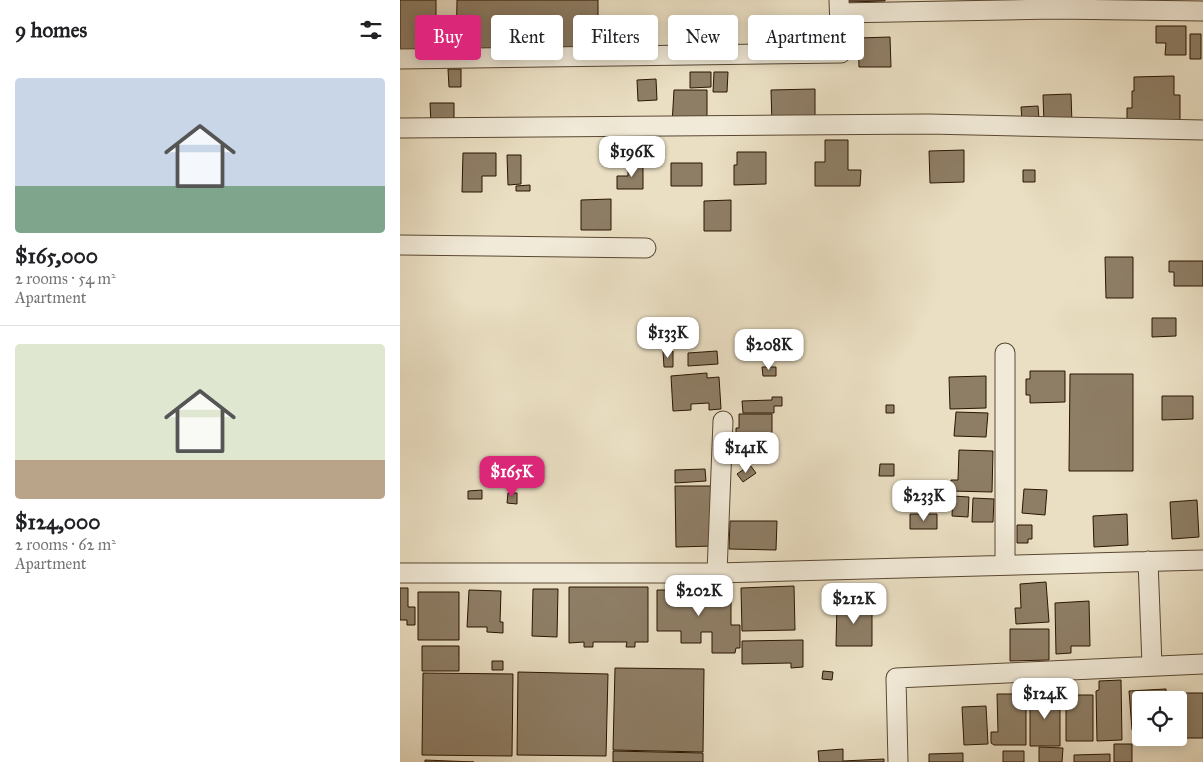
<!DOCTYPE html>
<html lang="en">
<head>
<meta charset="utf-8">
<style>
	:root { --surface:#fff; --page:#f2f2f2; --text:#202124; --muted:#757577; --line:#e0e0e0; --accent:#db2777 }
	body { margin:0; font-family:"IM FELL Great Primer",serif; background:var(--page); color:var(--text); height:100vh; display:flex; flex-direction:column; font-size:19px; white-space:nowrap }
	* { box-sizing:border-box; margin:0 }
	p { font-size:16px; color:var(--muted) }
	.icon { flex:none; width:28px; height:28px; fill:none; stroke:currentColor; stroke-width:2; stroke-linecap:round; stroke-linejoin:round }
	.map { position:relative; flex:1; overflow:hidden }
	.panel { display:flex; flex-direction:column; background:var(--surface); width:400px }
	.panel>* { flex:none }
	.top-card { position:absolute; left:15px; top:15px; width:475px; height:45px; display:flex; gap:10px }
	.buttons { position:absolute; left:732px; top:691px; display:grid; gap:10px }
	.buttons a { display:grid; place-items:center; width:55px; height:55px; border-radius:5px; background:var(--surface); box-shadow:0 2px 12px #0003; font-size:25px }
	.price { position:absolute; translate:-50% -42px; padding:0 11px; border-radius:10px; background:#fff; color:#222; font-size:16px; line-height:32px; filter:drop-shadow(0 1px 2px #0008) }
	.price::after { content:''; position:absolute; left:50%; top:30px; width:15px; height:11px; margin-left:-8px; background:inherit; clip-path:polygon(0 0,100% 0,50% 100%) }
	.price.current { background:var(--accent); color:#fff }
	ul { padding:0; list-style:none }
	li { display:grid; align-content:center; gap:10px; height:265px; padding:0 15px }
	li+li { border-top:1px solid var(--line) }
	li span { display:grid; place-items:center; height:155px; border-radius:5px; color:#555 }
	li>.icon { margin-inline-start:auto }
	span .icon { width:90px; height:90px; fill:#fffc; stroke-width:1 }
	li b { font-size:21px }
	h2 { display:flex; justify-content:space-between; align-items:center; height:60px; padding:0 15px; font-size:21px }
	.tag { padding:0 18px; border-radius:5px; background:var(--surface); box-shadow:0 2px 12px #0003; font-size:18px; line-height:45px }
	.tag.current { background:var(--accent); color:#fff }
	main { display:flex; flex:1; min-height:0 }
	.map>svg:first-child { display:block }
</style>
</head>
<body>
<main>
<section class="panel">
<h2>9 homes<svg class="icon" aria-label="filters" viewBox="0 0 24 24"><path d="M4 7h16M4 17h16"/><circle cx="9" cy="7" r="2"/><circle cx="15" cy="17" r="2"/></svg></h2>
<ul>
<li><span style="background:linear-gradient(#c9d6e8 70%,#7fa58c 0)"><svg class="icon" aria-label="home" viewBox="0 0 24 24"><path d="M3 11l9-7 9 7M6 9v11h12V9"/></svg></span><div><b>$165,000</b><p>2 rooms · 54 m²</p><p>Apartment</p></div></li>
<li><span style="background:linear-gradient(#dfe7d0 75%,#b9a48a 0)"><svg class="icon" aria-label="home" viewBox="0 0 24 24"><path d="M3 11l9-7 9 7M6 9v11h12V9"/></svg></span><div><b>$124,000</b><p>2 rooms · 62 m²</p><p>Apartment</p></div></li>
</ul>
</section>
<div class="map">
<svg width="803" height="762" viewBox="0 0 803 762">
	<rect width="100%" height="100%" fill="#eadfc3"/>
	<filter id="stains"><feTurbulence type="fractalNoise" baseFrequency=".004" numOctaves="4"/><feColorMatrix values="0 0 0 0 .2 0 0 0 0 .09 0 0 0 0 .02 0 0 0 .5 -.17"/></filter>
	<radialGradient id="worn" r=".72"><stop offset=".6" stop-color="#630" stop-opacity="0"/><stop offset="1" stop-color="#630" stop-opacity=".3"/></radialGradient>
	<path fill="#8e7e66" stroke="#2a1502" d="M 0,0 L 36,0 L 36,50 L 0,50 Z
		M 57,0 L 198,0 L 198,51 L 56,51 Z
		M 446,0 L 485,0 L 485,1 L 446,2 Z
		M 756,26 L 786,26 L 786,55 L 765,55 L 766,43 L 756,43 Z
		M 790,34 L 801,34 L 801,59 L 790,59 Z
		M 490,37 L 491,67 L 459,67 L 458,38 Z
		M 48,69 L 61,69 L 61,87 L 49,87 Z
		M 290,72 L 311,72 L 311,87 L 290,88 Z
		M 314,72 L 328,72 L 327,92 L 313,92 Z
		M 774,76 L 774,95 L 780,95 L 780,120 L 727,121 L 727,108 L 732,108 L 732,91 L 734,91 L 734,77 Z
		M 256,79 L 257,100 L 238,101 L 237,80 Z
		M 415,89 L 415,124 L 372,125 L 371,90 Z
		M 274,90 L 307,90 L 307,124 L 272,124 Z
		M 671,94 L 672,124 L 644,124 L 643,95 Z
		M 30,103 L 54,103 L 54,122 L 31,123 Z
		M 638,106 L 639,119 L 622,120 L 621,107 Z
		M 425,140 L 448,140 L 448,170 L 461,170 L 460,186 L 415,186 L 415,162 L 425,162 Z
		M 564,150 L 564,182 L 530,183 L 529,151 Z
		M 337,152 L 366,152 L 366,184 L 334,185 L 334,165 L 337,165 Z
		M 63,153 L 96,153 L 96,176 L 82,176 L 82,192 L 62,192 Z
		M 107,155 L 121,155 L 121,184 L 108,185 Z
		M 271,163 L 302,163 L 302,186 L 271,186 Z
		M 228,164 L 243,164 L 243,189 L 217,189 L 217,176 L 228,176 Z
		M 623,170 L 635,170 L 635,182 L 623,182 Z
		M 130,185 L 130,191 L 116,191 L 116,186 Z
		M 211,199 L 211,230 L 181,230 L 181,200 Z
		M 331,200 L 331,231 L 304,231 L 304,201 Z
		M 705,257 L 733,257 L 733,298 L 706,298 Z
		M 769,261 L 803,261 L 803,286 L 774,286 L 774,272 L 769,272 Z
		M 752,318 L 776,318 L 776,336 L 752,337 Z
		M 263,351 L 273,351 L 273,367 L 264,367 Z
		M 317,351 L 318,364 L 288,366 L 288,353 Z
		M 362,367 L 376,367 L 376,376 L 363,376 Z
		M 630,371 L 665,371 L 665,402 L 630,403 L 630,395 L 626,395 L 626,379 L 630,379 Z
		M 307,373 L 307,378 L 319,377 L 321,409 L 309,410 L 309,403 L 291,404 L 291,410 L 273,411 L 271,376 Z
		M 670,374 L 733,374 L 733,471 L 669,471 Z
		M 586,376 L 586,408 L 550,409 L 549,377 Z
		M 762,396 L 793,396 L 793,419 L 762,420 Z
		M 372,397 L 382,397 L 382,406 L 374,406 L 374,413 L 343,413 L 342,401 L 372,400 Z
		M 486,405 L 494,405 L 494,413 L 486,413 Z
		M 556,412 L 588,413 L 586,437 L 554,436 Z
		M 339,414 L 372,414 L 372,450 L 339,450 L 339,439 L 336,439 L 336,428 L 339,428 Z
		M 559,450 L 593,451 L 592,492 L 550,491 L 551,480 L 558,480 Z
		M 480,464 L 494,464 L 494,476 L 479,476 Z
		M 350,465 L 356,473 L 343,482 L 337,474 Z
		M 305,469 L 306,481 L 275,483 L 275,470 Z
		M 275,486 L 314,486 L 314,546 L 276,547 Z
		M 624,489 L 647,490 L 645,515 L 622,513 Z
		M 82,490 L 82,499 L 68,499 L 68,491 Z
		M 108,493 L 117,493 L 117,504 L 107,503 Z
		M 553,496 L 569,497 L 568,517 L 552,516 Z
		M 573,498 L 594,499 L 593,522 L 572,522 Z
		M 797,500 L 799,537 L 772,539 L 770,502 Z
		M 510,514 L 537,514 L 537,529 L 510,529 Z
		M 727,514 L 728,545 L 694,547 L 693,516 Z
		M 330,521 L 377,521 L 376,550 L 329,549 Z
		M 617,525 L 632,525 L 632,539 L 628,539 L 628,543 L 617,543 Z
		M 646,582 L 649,622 L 616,624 L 615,608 L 621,608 L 620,584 Z
		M 394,586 L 395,630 L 342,631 L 341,588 Z
		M 169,587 L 248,587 L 248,642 L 235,642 L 235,647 L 226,647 L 227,642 L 193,642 L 193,647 L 184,647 L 184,642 L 169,643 Z
		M 0,588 L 8,588 L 8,607 L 15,607 L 15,625 L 7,625 L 7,620 L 0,620 Z
		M 133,589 L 158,589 L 157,637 L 132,636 Z
		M 69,590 L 101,591 L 100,622 L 103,622 L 103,633 L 87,632 L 87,627 L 67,627 Z
		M 257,590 L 331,590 L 331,625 L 340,625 L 340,648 L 336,648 L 335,653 L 312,653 L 312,632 L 301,632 L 301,643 L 281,643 L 281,631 L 257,631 Z
		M 18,592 L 59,592 L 59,640 L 18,640 Z
		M 689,601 L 690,646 L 671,646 L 671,653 L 656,654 L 655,603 Z
		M 437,604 L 472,604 L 472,646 L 436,646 Z
		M 610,629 L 649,629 L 649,660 L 610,661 Z
		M 403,640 L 403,667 L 391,668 L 391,663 L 342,664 L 342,641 Z
		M 22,646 L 59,646 L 59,671 L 22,671 Z
		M 92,661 L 103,661 L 103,670 L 92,670 Z
		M 215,668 L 304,669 L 303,752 L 213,750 Z
		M 423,671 L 433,672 L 432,680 L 422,679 Z
		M 118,672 L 208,674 L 206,756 L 117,755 Z
		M 23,673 L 113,674 L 112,756 L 22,755 Z
		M 721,680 L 722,740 L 697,741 L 696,691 L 699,690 L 699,681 Z
		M 766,689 L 766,700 L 741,700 L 741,730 L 732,730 L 729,691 Z
		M 775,693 L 803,693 L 803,738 L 775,738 L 779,738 L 779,700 L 775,700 Z
		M 597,694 L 626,694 L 626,745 L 594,745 L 591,743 L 591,732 L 598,732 Z
		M 630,694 L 660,694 L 660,746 L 630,746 Z
		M 666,695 L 693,695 L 693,741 L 666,741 Z
		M 586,706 L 588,744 L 564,745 L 562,707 Z
		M 714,744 L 732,744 L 732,762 L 714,762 Z
		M 639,747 L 663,748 L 662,762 L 639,762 Z
		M 443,749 L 443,761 L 484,759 L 484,762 L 419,762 L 418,751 Z
		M 213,751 L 303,753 L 303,762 L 213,762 Z
		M 603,751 L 624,751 L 624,762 L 603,762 Z
		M 563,753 L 563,762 L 529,762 L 529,754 Z
		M 710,754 L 710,762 L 674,762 L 674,755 Z
		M 25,760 L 74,762 L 25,762 Z"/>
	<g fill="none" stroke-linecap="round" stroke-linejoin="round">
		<defs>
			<path id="street" d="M 440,13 L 654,9 L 803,11
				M 0,59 L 441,53 L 439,0
				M 0,128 L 528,124 L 803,130
				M 0,245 L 246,248
				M 605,353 L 605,565
				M 748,561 L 752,665
				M 0,573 L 317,573 L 803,560
				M 317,573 L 323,421
				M 498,762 L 496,678 L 803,664"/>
		</defs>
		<use href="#street" stroke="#5a4832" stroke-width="21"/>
		<use href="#street" stroke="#f1ead8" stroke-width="19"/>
	</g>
	<rect width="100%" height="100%" filter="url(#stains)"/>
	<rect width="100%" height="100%" fill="url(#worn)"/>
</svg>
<div class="buttons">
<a><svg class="icon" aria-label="locate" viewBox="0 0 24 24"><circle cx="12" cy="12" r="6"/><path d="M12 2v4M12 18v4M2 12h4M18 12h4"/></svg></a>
</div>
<b class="price" style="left:232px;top:178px">$196K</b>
<b class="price" style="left:268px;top:359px">$133K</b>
<b class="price" style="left:369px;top:371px">$208K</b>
<b class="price" style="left:346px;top:474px">$141K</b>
<b class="price current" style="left:112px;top:498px">$165K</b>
<b class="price" style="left:524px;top:522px">$233K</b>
<b class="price" style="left:299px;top:617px">$202K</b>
<b class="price" style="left:454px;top:625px">$212K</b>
<b class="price" style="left:645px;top:720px">$124K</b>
<div class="top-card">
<a class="tag current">Buy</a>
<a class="tag">Rent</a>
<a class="tag">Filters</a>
<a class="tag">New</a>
<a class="tag">Apartment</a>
</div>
</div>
</main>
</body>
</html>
